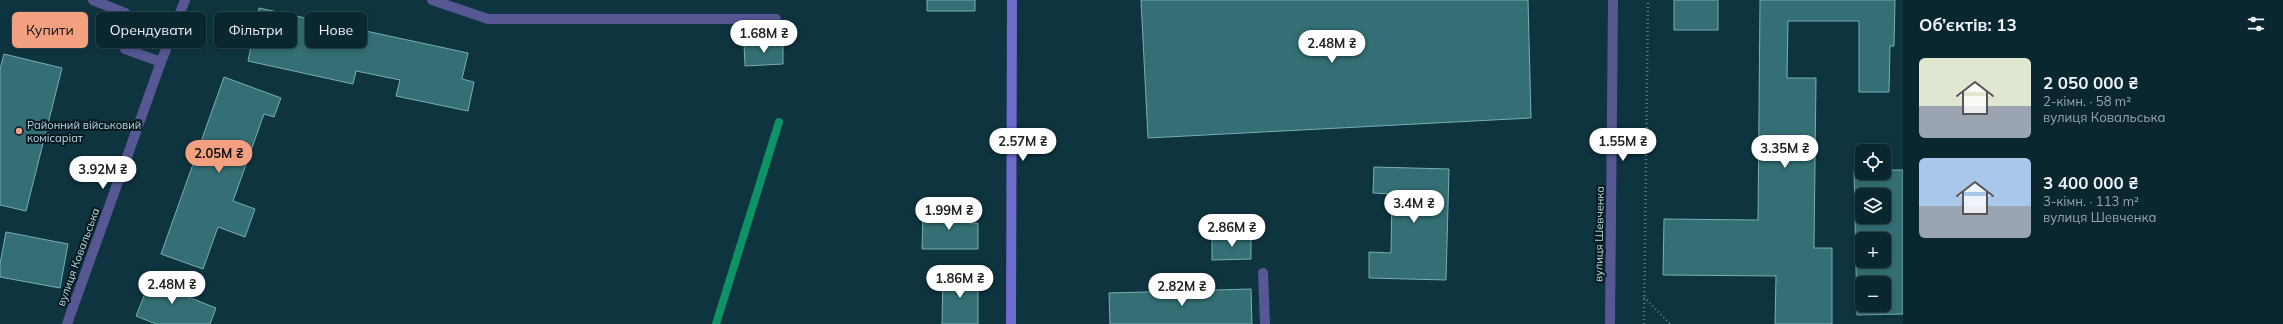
<!DOCTYPE html>
<html lang="uk">
<head>
<meta charset="utf-8">
<style>
	:root { --surface:#0a2730; --page:#18333c; --text:#f1f3f6; --muted:#99a5ab; --line:#2a444c; --accent:#f2a07f }
	body { margin:0; font-family:Mulish,sans-serif; background:var(--page); color:var(--text); height:100vh; display:flex; flex-direction:column; font-size:15px; white-space:nowrap }
	* { box-sizing:border-box; margin:0 }
	p { font-size:13px; color:var(--muted) }
	.icon { flex:none; width:22px; height:22px; fill:none; stroke:currentColor; stroke-width:2; stroke-linecap:round; stroke-linejoin:round }
	.map { position:relative; flex:1; overflow:hidden }
	.sheet { display:flex; flex-direction:column; background:var(--surface); width:380px }
	.sheet>* { flex:none }
	.banner { position:absolute; left:12px; top:12px; width:380px; height:36px; display:flex; gap:8px }
	.tools { position:absolute; left:1855px; top:144px; display:grid; gap:8px }
	.tools a { display:grid; place-items:center; width:36px; height:36px; border-radius:6px; background:var(--surface); box-shadow:0 2px 6px #0003,0 0 0 1px var(--line); font-size:20px }
	.price { position:absolute; translate:-50% -34px; padding:0 9px; border-radius:14px; background:#fff; color:#222; font-size:13px; line-height:26px; filter:drop-shadow(0 1px 2px #0008) }
	.price::after { content:''; position:absolute; left:50%; top:24px; width:12px; height:9px; margin-left:-6px; background:inherit; clip-path:polygon(0 0,100% 0,50% 100%) }
	.price.active { background:var(--accent); color:#111 }
	ul { padding:0; list-style:none }
	li { display:flex; align-items:center; gap:12px; height:100px; padding:0 16px }
	li span { display:grid; place-items:center; flex:none; width:112px; height:80px; border-radius:6px; color:#555 }
	li>.icon { margin-inline-start:auto }
	span .icon { width:48px; height:48px; fill:#fffc; stroke-width:1 }
	li b { font-size:17px }
	h2 { display:flex; justify-content:space-between; align-items:center; height:48px; padding:0 16px; font-size:17px }
	.chip { padding:0 14px; border-radius:6px; background:var(--surface); box-shadow:0 2px 6px #0003,0 0 0 1px var(--line); font-size:14px; line-height:36px }
	.chip.active { background:var(--accent); color:#111 }
	main { display:flex; flex:1; min-height:0 }
	.map>svg:first-child { display:block }
</style>
</head>
<body>
<main>
<div class="map">
<svg width="1903" height="324" viewBox="0 0 1903 324">
	<rect width="100%" height="100%" fill="#0e3440"/>
	<g fill="none" stroke-linecap="round" stroke-linejoin="round">
		<path stroke="#0e9366" stroke-width="8" d="M 716,324 L 779,122"/>
	</g>
	<path fill="#336f74" stroke="#77afb4" fill-rule="evenodd" d="M 927,0 L 975,0 L 975,11 L 927,11 Z
		M 1141,0 L 1528,0 L 1531,118 L 1148,138 Z
		M 1674,0 L 1718,0 L 1718,30 L 1674,30 Z
		M 1760,0 L 1895,0 L 1894,46 L 1890,46 L 1889,92 L 1859,92 L 1859,21 L 1788,21 L 1787,78 L 1816,78 L 1814,248 L 1832,248 L 1832,324 L 1775,324 L 1776,276 L 1663,275 L 1664,219 L 1758,220 Z
		M 259,8 L 468,53 L 462,79 L 474,82 L 468,111 L 396,96 L 400,80 L 356,71 L 353,84 L 248,61 Z
		M 783,43 L 783,64 L 745,66 L 744,44 Z
		M 4,54 L 62,68 L 26,211 L 0,205 L 0,69 Z
		M 224,77 L 281,98 L 274,117 L 264,114 L 233,201 L 255,209 L 245,237 L 218,227 L 203,269 L 161,254 Z
		M 1374,167 L 1449,169 L 1446,280 L 1369,278 L 1369,252 L 1391,253 L 1392,194 L 1373,193 Z
		M 1884,170 L 1903,170 L 1903,314 L 1857,315 L 1854,171 L 1884,173 ZM 1862,195 L 1884,195 L 1884,217 L 1862,217 ZM 1862,239 L 1884,239 L 1884,261 L 1862,261 ZM 1862,283 L 1884,283 L 1884,305 L 1862,305 Z
		M 923,212 L 970,212 L 970,223 L 978,223 L 978,249 L 922,249 Z
		M 6,232 L 68,244 L 60,288 L 0,277 L 0,264 Z
		M 1251,235 L 1251,259 L 1212,260 L 1212,236 Z
		M 154,271 L 172,279 L 168,289 L 216,308 L 210,324 L 156,324 L 136,316 Z
		M 943,274 L 978,275 L 978,324 L 942,324 Z
		M 1251,289 L 1252,324 L 1110,324 L 1109,293 Z"/>
	<g fill="none" stroke-linecap="round" stroke-linejoin="round">
		<path stroke="#5b7c86" stroke-width="2.5" stroke-dasharray="1 3" stroke-linecap="butt" d="M 1644,297 L 1670,324
			M 1644,324 L 1648,0"/>
		<path stroke="#575794" stroke-width="10" d="M 93,0 L 125,13 L 125,49 L 161,62 L 185,0
			M 432,0 L 488,19 L 776,19
			M 1263,273 L 1265,324"/>
		<path stroke="#575794" stroke-width="10" d="M 67,324 L 161,62
			M 1610,324 L 1613,0"/>
		<path stroke="#6e6bcd" stroke-width="10" d="M 1011,324 L 1012,0"/>
	</g>
	<circle fill="#f2a07f" stroke="#061a21" stroke-width="1.5" cx="19" cy="131" r="4"/>
	<g text-anchor="middle" dominant-baseline="central" stroke-width="4" stroke-linejoin="round" paint-order="stroke">
		<g font-size="11" fill="#bed7e0" stroke="#061a21" text-anchor="start">
			<text x="27" y="125">Районний військовий<tspan x="27" dy="13">комісаріат</tspan></text>
		</g>
		<g font-size="11" fill="#bed7e0" stroke="#061a21">
			<text transform="translate(1599 234) rotate(-89)">вулиця Шевченка</text>
			<text transform="translate(78 257) rotate(-70)">вулиця Ковальська</text>
		</g>
	</g>
</svg>
<div class="tools">
<a><svg class="icon" aria-label="locate" viewBox="0 0 24 24"><circle cx="12" cy="12" r="6"/><path d="M12 2v4M12 18v4M2 12h4M18 12h4"/></svg></a>
<a><svg class="icon" aria-label="layers" viewBox="0 0 24 24"><path d="M12 4l9 5-9 5-9-5zM3 14l9 5 9-5"/></svg></a>
<a>+</a>
<a>−</a>
</div>
<b class="price" style="left:764px;top:54px">1.68M ₴</b>
<b class="price" style="left:1332px;top:64px">2.48M ₴</b>
<b class="price" style="left:1023px;top:162px">2.57M ₴</b>
<b class="price" style="left:1623px;top:162px">1.55M ₴</b>
<b class="price" style="left:1785px;top:169px">3.35M ₴</b>
<b class="price active" style="left:219px;top:174px">2.05M ₴</b>
<b class="price" style="left:103px;top:190px">3.92M ₴</b>
<b class="price" style="left:1414px;top:224px">3.4M ₴</b>
<b class="price" style="left:949px;top:231px">1.99M ₴</b>
<b class="price" style="left:1232px;top:248px">2.86M ₴</b>
<b class="price" style="left:960px;top:299px">1.86M ₴</b>
<b class="price" style="left:172px;top:305px">2.48M ₴</b>
<b class="price" style="left:1182px;top:307px">2.82M ₴</b>
<div class="banner">
<a class="chip active">Купити</a>
<a class="chip">Орендувати</a>
<a class="chip">Фільтри</a>
<a class="chip">Нове</a>
</div>
</div>
<section class="sheet">
<h2>Об’єктів: 13<svg class="icon" aria-label="filters" viewBox="0 0 24 24"><path d="M4 7h16M4 17h16"/><circle cx="9" cy="7" r="2"/><circle cx="15" cy="17" r="2"/></svg></h2>
<ul>
<li><span style="background:linear-gradient(#dfe7d0 60%,#9aa5b1 0)"><svg class="icon" aria-label="home" viewBox="0 0 24 24"><path d="M3 11l9-7 9 7M6 9v11h12V9"/></svg></span><div><b>2 050 000 ₴</b><p>2-кімн. · 58 m²</p><p>вулиця Ковальська</p></div></li>
<li><span style="background:linear-gradient(#a9c7e8 60%,#9aa5b1 0)"><svg class="icon" aria-label="home" viewBox="0 0 24 24"><path d="M3 11l9-7 9 7M6 9v11h12V9"/></svg></span><div><b>3 400 000 ₴</b><p>3-кімн. · 113 m²</p><p>вулиця Шевченка</p></div></li>
</ul>
</section>
</main>
</body>
</html>
